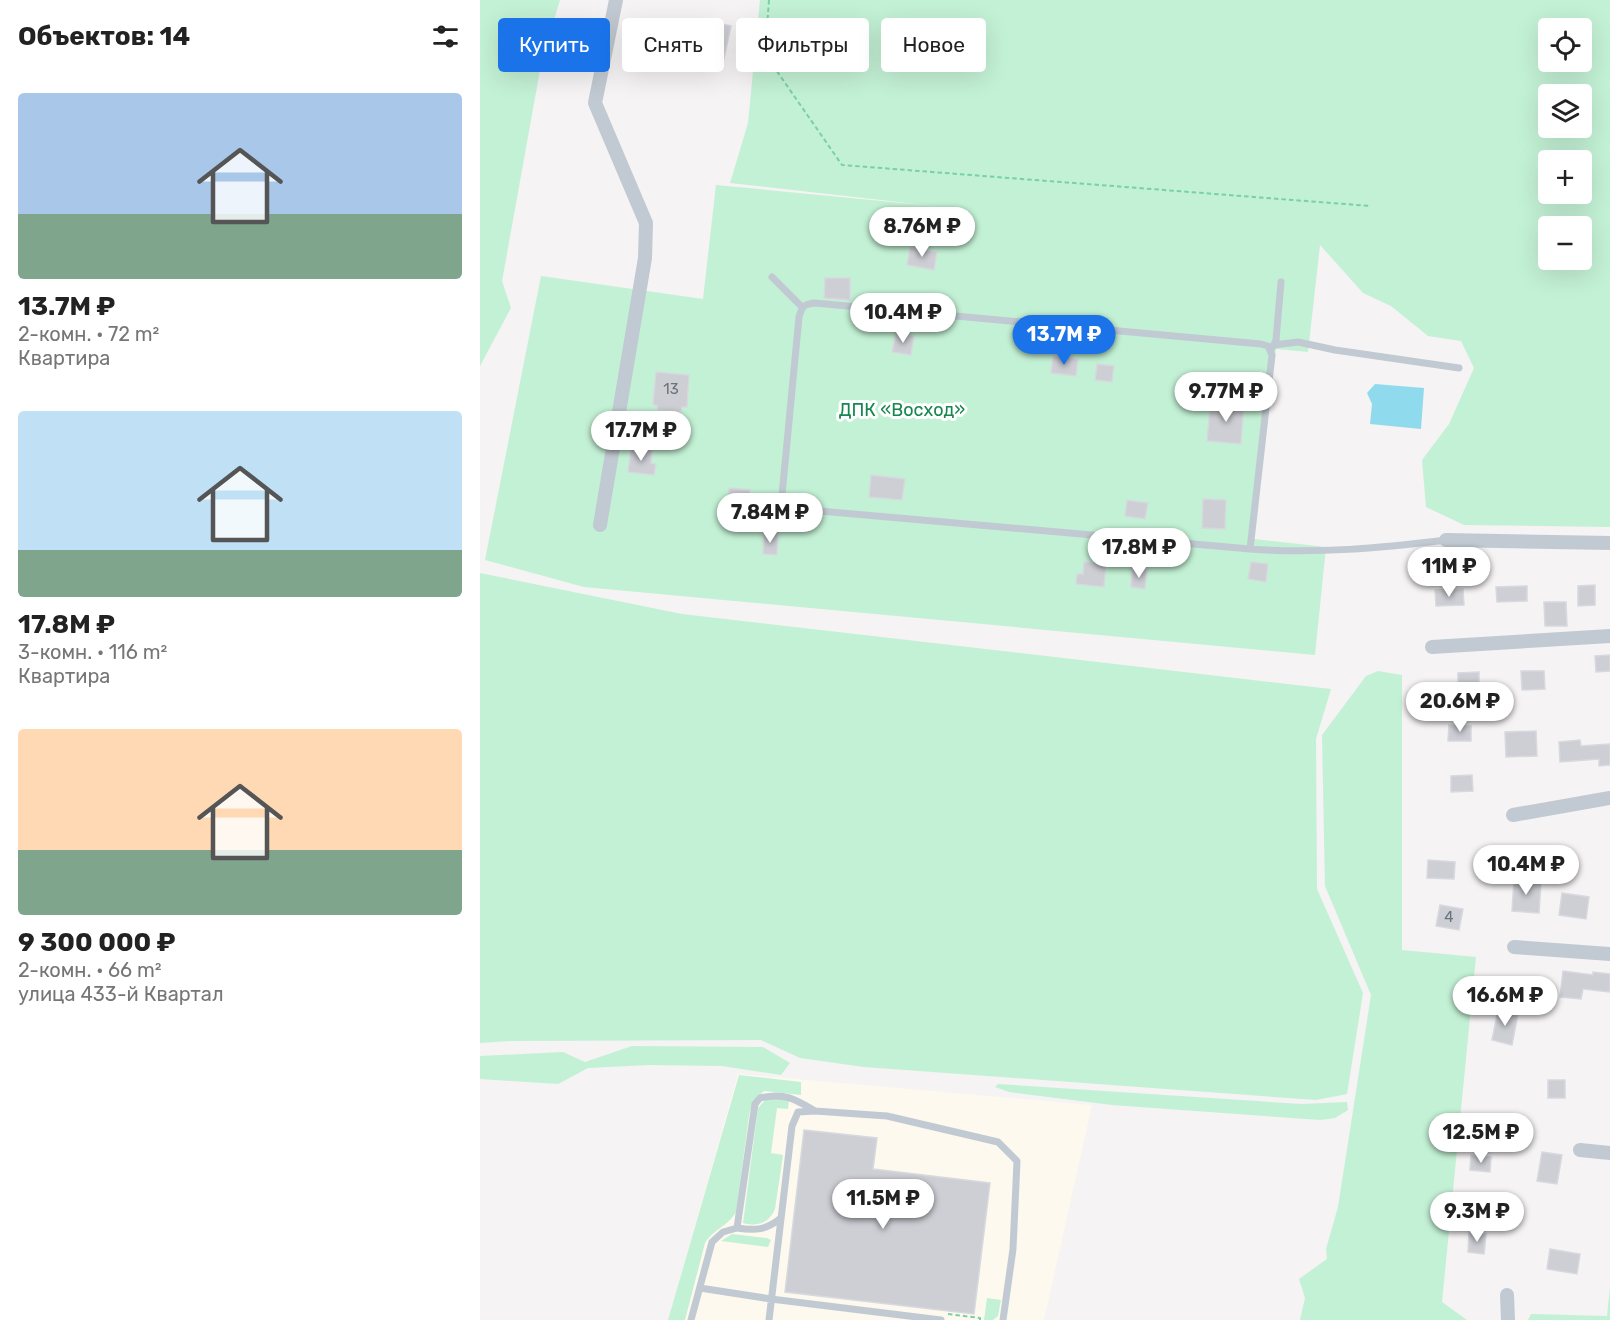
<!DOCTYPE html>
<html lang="ru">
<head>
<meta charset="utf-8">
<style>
	:root { --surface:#fff; --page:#f2f2f2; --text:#222; --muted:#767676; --accent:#1a73e8 }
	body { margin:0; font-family:Rubik,sans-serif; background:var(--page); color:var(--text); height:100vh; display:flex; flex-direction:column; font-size:22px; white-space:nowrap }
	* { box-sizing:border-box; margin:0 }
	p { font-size:20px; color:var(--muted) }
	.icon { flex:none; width:33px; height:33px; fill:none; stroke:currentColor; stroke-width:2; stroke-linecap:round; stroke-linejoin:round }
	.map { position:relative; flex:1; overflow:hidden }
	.drawer { display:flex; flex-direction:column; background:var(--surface); width:480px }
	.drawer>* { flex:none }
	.hud { position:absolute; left:18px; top:18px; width:570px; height:54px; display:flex; gap:12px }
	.tools { position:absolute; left:1058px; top:18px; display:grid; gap:12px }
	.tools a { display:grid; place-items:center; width:54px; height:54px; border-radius:6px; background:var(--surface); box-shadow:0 6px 24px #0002; font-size:30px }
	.price { position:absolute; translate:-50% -51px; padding:0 14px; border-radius:21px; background:#fff; color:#222; font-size:20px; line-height:39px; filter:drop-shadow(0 2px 3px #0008) }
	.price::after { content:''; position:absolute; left:50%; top:36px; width:18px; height:14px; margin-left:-9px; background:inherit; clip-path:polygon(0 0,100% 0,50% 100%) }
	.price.on { background:var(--accent); color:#fff }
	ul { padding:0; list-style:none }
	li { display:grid; align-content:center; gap:12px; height:318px; padding:0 18px }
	li span { display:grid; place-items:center; height:186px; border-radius:6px; color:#555 }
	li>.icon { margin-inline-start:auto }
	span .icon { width:108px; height:108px; fill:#fffc; stroke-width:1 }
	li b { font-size:26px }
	h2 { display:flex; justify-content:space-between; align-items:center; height:72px; padding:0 18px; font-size:26px }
	.pill { padding:0 21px; border-radius:6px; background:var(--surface); box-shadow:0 6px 24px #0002; font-size:21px; line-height:54px }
	.pill.on { background:var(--accent); color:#fff }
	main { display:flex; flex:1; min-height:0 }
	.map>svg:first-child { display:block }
</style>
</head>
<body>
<main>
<section class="drawer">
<h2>Объектов: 14<svg class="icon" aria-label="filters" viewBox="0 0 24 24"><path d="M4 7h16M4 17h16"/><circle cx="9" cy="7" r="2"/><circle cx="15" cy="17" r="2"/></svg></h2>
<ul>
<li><span style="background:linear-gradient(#a9c7e8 65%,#7fa58c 0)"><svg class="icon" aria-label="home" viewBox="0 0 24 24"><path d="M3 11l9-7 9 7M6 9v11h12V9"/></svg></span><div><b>13.7M ₽</b><p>2-комн. · 72 m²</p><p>Квартира</p></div></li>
<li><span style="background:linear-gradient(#bfe0f5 75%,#7fa58c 0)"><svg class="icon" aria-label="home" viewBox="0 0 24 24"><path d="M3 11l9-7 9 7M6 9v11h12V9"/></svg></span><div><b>17.8M ₽</b><p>3-комн. · 116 m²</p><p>Квартира</p></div></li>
<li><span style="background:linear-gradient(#ffd9b3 65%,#7fa58c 0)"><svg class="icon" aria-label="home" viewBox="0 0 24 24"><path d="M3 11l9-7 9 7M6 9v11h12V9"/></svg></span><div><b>9 300 000 ₽</b><p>2-комн. · 66 m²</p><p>улица 433-й Квартал</p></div></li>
</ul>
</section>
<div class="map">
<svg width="1130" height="1320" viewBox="0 0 1130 1320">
	<rect width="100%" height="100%" fill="#f5f3f3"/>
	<path fill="#fdf9ef" d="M 258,1074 L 612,1105 L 564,1320 L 188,1320 Z"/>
	<path fill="#c3f1d5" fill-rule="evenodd" d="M 0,0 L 80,0 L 62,59 L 22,281 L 31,308 L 0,366 Z
		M 280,0 L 1130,0 L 1130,527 L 984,525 L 946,507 L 942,460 L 969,424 L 994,368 L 981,341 L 948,336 L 911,306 L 883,293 L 840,245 L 828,352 L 796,349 L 774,539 L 846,547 L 835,655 L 104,587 L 5,560 L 61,276 L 223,299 L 236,185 L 454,206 L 250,183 L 268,123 ZM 1068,28 L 1101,28 L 1101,62 L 1068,62 ZM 1068,94 L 1101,94 L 1101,128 L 1068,128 ZM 1068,160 L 1101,160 L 1101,194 L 1068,194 ZM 1068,226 L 1101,226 L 1101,260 L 1068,260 Z
		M 0,573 L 202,614 L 851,689 L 836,739 L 837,889 L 883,993 L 867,1094 L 836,1100 L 384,1067 L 320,1058 L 281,1040 L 31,1041 L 0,1043 Z
		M 898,671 L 922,675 L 922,950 L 996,957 L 962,1302 L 987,1320 L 820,1320 L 825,1298 L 819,1279 L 847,1259 L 846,1249 L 858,1207 L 891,995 L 845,886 L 842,735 L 886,676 Z
		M 152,1046 L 283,1047 L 310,1063 L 301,1075 L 242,1066 L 169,1065 L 108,1068 L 78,1084 L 0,1079 L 0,1056 L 83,1052 L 105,1062 Z
		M 259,1075 L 321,1082 L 321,1095 L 284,1091 C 275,1098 271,1105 269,1116 L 256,1212 C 247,1227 235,1228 225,1243 L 205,1320 L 188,1320 Z
		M 518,1084 L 822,1104 L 867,1102 L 868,1110 L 855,1118 L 840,1120 L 632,1105 L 529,1092 L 515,1087 Z
		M 293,1098 L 309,1101 L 308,1109 L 297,1108 L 291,1153 L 303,1155 L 295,1209 C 289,1223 278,1227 263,1223 L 278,1108 L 286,1099 Z
		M 252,1234 L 287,1238 L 291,1240 L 288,1247 L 241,1241 Z
		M 1130,1287 L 1130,1320 L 1048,1320 L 1051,1314 L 1127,1316 Z
		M 507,1298 L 521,1300 L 518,1316 L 513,1320 L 504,1320 Z"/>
	<path fill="#90daee" d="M 895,384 L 944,388 L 941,429 L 890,424 L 892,404 L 887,393 Z"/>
	<path fill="#cdcfd5" stroke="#d7d9de" stroke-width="1.5" d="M 230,21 L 251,26 L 242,67 L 206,59 L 212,33 L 226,37 Z
		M 430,247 L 457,252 L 454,270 L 427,265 Z
		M 345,278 L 370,278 L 370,300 L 344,298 Z
		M 416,332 L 434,336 L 431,355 L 412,352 Z
		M 573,356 L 598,359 L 596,376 L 571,373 Z
		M 617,364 L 634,366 L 632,382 L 615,380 Z
		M 176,372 L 209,375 L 207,407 L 202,407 L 201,412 L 178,410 L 177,406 L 173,404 Z
		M 743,401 L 764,403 L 761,444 L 727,441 L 730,407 L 743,408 Z
		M 151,447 L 172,450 L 171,463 L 176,464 L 174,475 L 148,472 Z
		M 391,475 L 425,479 L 422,500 L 389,497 Z
		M 249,488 L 270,490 L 269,505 L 248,504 Z
		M 723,499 L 746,500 L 745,529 L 722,528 Z
		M 647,500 L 668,503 L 665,519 L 645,516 Z
		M 284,533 L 298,534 L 297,555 L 283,554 Z
		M 604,562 L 626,563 L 624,587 L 596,584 L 597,574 L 603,574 Z
		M 771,562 L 788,564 L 786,582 L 768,579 Z
		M 652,569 L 667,570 L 665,589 L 651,587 Z
		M 1115,585 L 1115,605 L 1098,606 L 1098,586 Z
		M 1047,586 L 1047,601 L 1017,602 L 1016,587 Z
		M 983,589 L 984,605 L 956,606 L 955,590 Z
		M 1064,602 L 1086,602 L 1087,626 L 1065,626 Z
		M 1130,655 L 1130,671 L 1116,672 L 1115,656 Z
		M 1041,671 L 1064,671 L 1065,689 L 1042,690 Z
		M 999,672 L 999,687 L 978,688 L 978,673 Z
		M 969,725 L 991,726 L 991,741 L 968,741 Z
		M 1056,731 L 1057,756 L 1026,757 L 1025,732 Z
		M 1100,740 L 1101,746 L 1130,744 L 1130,765 L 1119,766 L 1119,759 L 1080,762 L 1079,742 Z
		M 992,775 L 993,791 L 971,792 L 971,776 Z
		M 948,860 L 975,862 L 974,879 L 947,878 Z
		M 1034,880 L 1061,882 L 1059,913 L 1032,911 Z
		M 1082,893 L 1109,897 L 1106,919 L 1079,915 Z
		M 960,905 L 983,909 L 979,930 L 956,926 Z
		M 1083,971 L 1113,975 L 1113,972 L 1130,974 L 1130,992 L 1103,989 L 1101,999 L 1080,997 Z
		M 1018,1010 L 1038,1014 L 1032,1045 L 1012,1040 Z
		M 1068,1080 L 1085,1080 L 1085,1098 L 1068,1098 Z
		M 324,1130 L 397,1138 L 393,1169 L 510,1183 L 494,1314 L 305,1292 Z
		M 1062,1152 L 1082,1155 L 1077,1184 L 1057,1181 Z
		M 991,1155 L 1011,1157 L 1010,1172 L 990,1170 Z
		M 989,1233 L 1006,1234 L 1004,1254 L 988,1252 Z
		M 1070,1249 L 1100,1254 L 1097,1274 L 1067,1269 Z"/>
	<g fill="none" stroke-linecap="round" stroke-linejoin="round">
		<path stroke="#7ad0a6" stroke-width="2" stroke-dasharray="4.5 3" stroke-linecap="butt" d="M 289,0 L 285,54 L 362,165 L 890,206
			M 468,1314 L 500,1318 L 500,1320"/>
		<path stroke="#c1cad2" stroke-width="7" d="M 292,277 L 322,307
			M 794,345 L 818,342 L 855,350 L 979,368
			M 792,348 L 796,340 L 801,282
			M 276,527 L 306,502
			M 770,549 L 792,355 L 788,346 L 781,344 L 335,303 C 324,304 322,306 319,317 L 302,495 L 307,504 L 317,509 L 770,549 C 837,554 900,548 966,540
			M 257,1228 C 276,1231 286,1230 301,1218
			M 220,1288 L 291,1299 L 461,1320
			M 211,1320 L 232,1242 L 243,1232 L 257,1228 L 275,1104 L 280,1098 C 304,1092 315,1099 335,1111
			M 289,1320 L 312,1126 L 318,1112 L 335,1111 L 407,1116 L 518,1142 L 537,1161 L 533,1249 L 523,1320"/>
		<path stroke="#c1cad2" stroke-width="14" d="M 120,525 L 165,258 L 166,223 L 115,103 L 136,0
			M 966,540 L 1130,543
			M 952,647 L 1130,636
			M 1033,815 L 1130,798
			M 1034,947 L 1130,954
			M 1100,1150 L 1130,1153
			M 1027,1295 L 1028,1320"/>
	</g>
	<g text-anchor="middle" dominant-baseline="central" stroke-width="6" stroke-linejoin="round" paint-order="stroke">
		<g font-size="15" fill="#6b747e">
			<text x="191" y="389">13</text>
			<text x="969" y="917">4</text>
		</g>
		<g font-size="18" fill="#17864f" stroke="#fff">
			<text x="422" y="410">ДПК «Восход»</text>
		</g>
	</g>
</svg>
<div class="tools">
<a><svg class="icon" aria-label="locate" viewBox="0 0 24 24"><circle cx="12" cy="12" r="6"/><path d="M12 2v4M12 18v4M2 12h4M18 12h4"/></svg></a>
<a><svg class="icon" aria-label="layers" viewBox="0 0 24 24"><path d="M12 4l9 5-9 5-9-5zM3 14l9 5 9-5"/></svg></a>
<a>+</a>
<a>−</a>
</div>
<b class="price" style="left:442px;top:258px">8.76M ₽</b>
<b class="price" style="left:423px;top:344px">10.4M ₽</b>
<b class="price on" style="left:584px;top:366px">13.7M ₽</b>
<b class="price" style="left:746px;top:423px">9.77M ₽</b>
<b class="price" style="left:161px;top:462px">17.7M ₽</b>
<b class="price" style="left:290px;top:544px">7.84M ₽</b>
<b class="price" style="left:659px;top:579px">17.8M ₽</b>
<b class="price" style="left:969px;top:598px">11M ₽</b>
<b class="price" style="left:980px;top:733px">20.6M ₽</b>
<b class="price" style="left:1046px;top:896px">10.4M ₽</b>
<b class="price" style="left:1025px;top:1027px">16.6M ₽</b>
<b class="price" style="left:1001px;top:1164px">12.5M ₽</b>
<b class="price" style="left:403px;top:1230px">11.5M ₽</b>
<b class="price" style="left:997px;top:1243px">9.3M ₽</b>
<div class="hud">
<a class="pill on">Купить</a>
<a class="pill">Снять</a>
<a class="pill">Фильтры</a>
<a class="pill">Новое</a>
</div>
</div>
</main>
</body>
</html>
